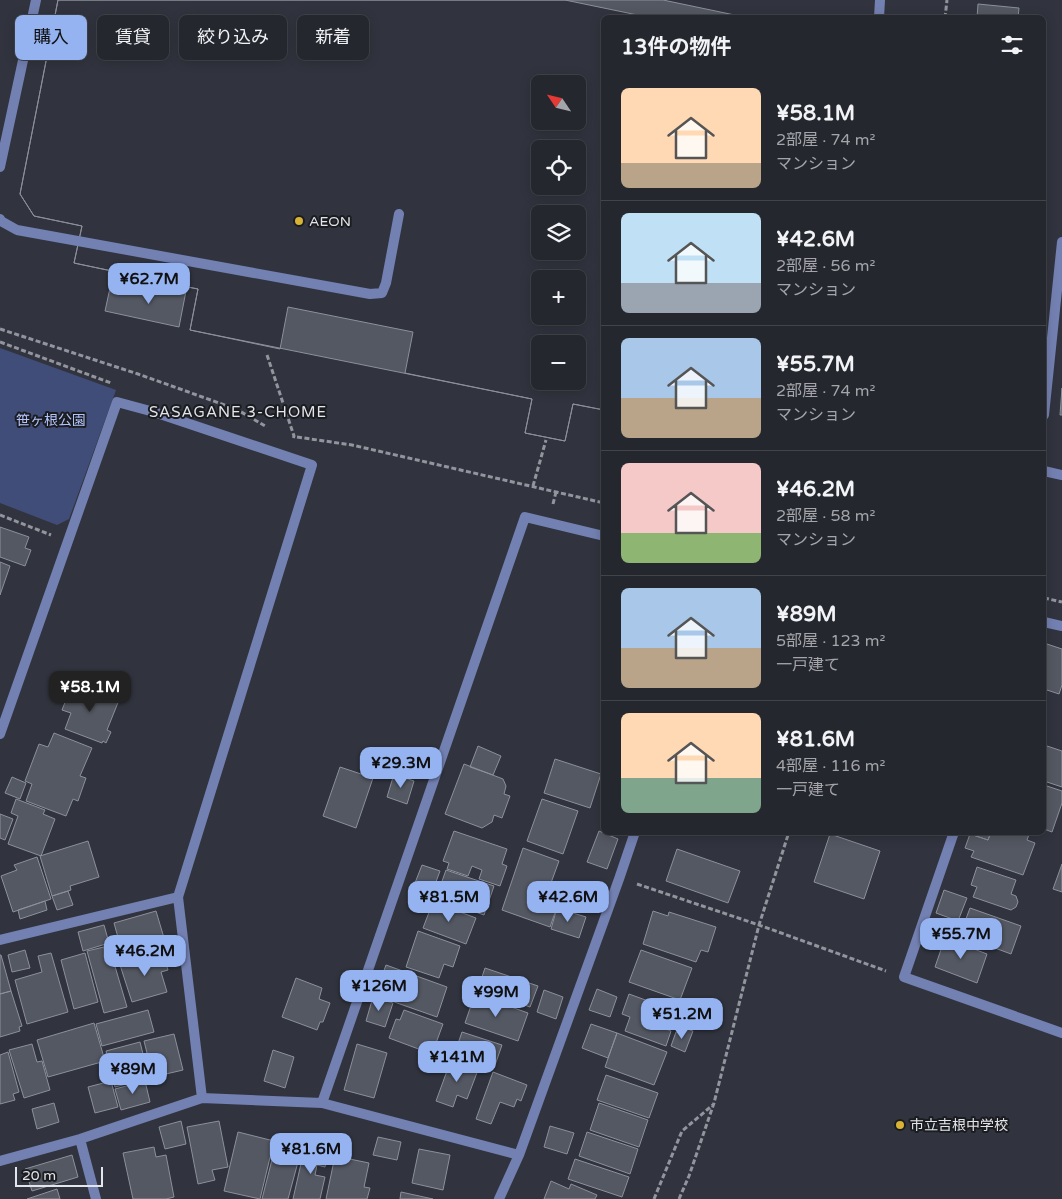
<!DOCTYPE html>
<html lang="ja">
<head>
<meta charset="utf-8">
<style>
	:root { --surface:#25272e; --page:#2d2f36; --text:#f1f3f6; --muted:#a3a5aa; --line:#42444a; --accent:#95b2f1 }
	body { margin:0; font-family:"Varela Round","Noto Sans JP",sans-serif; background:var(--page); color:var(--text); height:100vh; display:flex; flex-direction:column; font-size:19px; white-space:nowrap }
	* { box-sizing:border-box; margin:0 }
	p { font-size:16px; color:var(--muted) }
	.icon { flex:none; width:28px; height:28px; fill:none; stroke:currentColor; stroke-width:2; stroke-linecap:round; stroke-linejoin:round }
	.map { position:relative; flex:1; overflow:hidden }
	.drawer { position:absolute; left:601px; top:15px; width:445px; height:820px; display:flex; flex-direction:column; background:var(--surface); border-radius:8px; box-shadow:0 2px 12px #0003,0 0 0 1px var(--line) }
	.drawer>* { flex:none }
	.banner { position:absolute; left:15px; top:15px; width:475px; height:45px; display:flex; gap:10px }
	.needle { width:32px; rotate:305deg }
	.buttons { position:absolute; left:531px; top:75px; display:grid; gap:10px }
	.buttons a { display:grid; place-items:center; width:55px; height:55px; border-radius:8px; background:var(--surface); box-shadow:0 2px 12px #0003,0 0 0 1px var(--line); font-size:25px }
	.scale { position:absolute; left:15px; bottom:12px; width:88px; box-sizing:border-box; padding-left:5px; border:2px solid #e3e5ec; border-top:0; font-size:14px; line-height:18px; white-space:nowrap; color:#e3e5ec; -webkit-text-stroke:4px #1a1c20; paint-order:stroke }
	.price { position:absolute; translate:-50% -42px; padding:0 11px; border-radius:10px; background:var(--accent); color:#111; font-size:16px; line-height:32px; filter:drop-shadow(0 1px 2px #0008) }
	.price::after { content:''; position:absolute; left:50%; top:30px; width:15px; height:11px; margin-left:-8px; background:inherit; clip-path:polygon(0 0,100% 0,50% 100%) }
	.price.current { background:#222; color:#fff }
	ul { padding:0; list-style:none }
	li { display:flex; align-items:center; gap:15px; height:125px; padding:0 20px }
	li+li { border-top:1px solid var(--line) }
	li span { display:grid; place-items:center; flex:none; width:140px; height:100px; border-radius:8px; color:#555 }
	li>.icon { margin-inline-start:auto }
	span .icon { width:60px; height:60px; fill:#fffc; stroke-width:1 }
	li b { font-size:21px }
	h2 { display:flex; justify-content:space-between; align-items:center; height:60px; padding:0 20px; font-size:21px }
	.tag { padding:0 18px; border-radius:8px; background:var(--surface); box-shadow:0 2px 12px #0003,0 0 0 1px var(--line); font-size:18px; line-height:45px }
	.tag.current { background:var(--accent); color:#111 }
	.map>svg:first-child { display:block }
</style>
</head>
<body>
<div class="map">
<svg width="1062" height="1199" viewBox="0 0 1062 1199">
	<rect width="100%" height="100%" fill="#31343e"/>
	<path fill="#414d79" d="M 0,348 L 116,390 L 69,519 L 57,525 L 0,503 Z"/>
	<path fill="#545862" stroke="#8c909b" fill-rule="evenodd" d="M 58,0 L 565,0 L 652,18 L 604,18 L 604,410 L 573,404 L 565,441 L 525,433 L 532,399 L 405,373 L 413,332 L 288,307 L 280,349 L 190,330 L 198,289 L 152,280 L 149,296 L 109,288 L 112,271 L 74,263 L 82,226 L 34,216 L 20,194 ZM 540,84 L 578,84 L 578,121 L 540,121 ZM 540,149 L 578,149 L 578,186 L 540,186 ZM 540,214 L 578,214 L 578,251 L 540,251 ZM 540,279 L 578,279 L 578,316 L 540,316 ZM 540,344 L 578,344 L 578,381 L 540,381 Z
		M 58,0 L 663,0 L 749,18 L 604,18 L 604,410 L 573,404 L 565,441 L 525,433 L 532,399 L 190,330 L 198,289 L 152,280 L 149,296 L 109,288 L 112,271 L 74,263 L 82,226 L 34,216 L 20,194 ZM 540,84 L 578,84 L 578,121 L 540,121 ZM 540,149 L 578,149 L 578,186 L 540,186 ZM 540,214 L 578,214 L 578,251 L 540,251 ZM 540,279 L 578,279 L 578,316 L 540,316 ZM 540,344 L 578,344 L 578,381 L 540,381 Z
		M 978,4 L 1019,8 L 1018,18 L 977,18 Z
		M 152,284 L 186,291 L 179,327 L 105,311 L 110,288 L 149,296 Z
		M 1062,388 L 1062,415 L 1060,415 Z
		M 0,527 L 29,537 L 25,548 L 31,550 L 25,566 L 0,557 Z
		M 0,562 L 10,566 L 0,595 Z
		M 1044,643 L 1062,649 L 1062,685 L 1059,694 L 1044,689 Z
		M 73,682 L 119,700 L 107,730 L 111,732 L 106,743 L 103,741 L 102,743 L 65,729 L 71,713 L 62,710 Z
		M 54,733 L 92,748 L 80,776 L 86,778 L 78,801 L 73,799 L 66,816 L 26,801 L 32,784 L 25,781 L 39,744 L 48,747 Z
		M 1044,745 L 1062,751 L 1062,787 L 1044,781 Z
		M 478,746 L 501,756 L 493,775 L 470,767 Z
		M 555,759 L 601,774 L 590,808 L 544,793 Z
		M 464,764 L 503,779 L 506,786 L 504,794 L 510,796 L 502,818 L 494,815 L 492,822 L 482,828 L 445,814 Z
		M 340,767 L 373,778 L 356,828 L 323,816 Z
		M 394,774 L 414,781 L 407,804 L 387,797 Z
		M 12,777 L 26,783 L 20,799 L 5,793 Z
		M 1044,785 L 1062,791 L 1062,803 L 1052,832 L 1044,829 Z
		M 16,799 L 45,810 L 43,814 L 55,819 L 41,856 L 8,844 L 18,816 L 11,813 Z
		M 542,799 L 578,811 L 563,854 L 527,841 Z
		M 0,814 L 13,819 L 5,840 L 0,838 Z
		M 454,831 L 507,849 L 502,864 L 507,866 L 500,886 L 479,879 L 482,870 L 472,866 L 468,876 L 447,869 L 449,863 L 443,861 Z
		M 599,831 L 618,839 L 607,869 L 587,862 Z
		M 967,832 L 991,832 L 988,840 L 970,834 L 970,835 L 967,834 Z
		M 991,832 L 1030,832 L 1027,840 L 1035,843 L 1023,875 L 971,857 L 974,851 L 965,848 L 970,834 L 988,840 Z
		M 830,834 L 880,851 L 864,899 L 814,882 Z
		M 88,841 L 99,877 L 70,886 L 71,890 L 52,896 L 40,856 Z
		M 523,848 L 559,861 L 544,902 L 557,907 L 550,927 L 502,910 Z
		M 677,849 L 740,871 L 728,903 L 666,881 Z
		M 37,857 L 51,899 L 13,912 L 1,876 L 17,870 L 14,865 Z
		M 1062,864 L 1062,892 L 1053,889 Z
		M 422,865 L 440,871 L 433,890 L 415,883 Z
		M 977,867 L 1016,880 L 1011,894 L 1016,896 L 1018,902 L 1016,907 L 1011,910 L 973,897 L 977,887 L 971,885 Z
		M 446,870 L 494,886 L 484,915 L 436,898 Z
		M 944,890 L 967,898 L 958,921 L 936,913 Z
		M 68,891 L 73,905 L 57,910 L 52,896 Z
		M 45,901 L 47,910 L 20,919 L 18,910 Z
		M 433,902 L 476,918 L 466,944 L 423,928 Z
		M 557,908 L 586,917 L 579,938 L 551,929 Z
		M 970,908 L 1021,926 L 1011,954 L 960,935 Z
		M 156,911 L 167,948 L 124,959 L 114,923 Z
		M 653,911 L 668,916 L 669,912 L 716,927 L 708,952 L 701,950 L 696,962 L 643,944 Z
		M 104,925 L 109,943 L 83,951 L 78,932 Z
		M 418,931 L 460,946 L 453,967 L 444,964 L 439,978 L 406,967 Z
		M 945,938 L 987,954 L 977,983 L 935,967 Z
		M 104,947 L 108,964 L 114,963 L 127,1007 L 104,1013 L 87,951 Z
		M 25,950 L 30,968 L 12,972 L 8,955 Z
		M 641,950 L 692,968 L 680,1000 L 629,982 Z
		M 51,953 L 68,1012 L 27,1024 L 15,980 L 42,972 L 38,956 Z
		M 85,953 L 98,1002 L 74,1009 L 61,960 Z
		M 163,953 L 168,970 L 161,972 L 167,992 L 132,1002 L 120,965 Z
		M 0,955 L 1,955 L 11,991 L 0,994 Z
		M 386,965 L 447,987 L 437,1017 L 380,997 L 383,989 L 378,987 Z
		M 485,968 L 538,986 L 530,1007 L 478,989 Z
		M 296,978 L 322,988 L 319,999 L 330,1003 L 323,1022 L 320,1022 L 317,1030 L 282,1017 Z
		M 597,989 L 617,997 L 610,1017 L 589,1010 Z
		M 544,990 L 563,997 L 556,1019 L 537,1012 Z
		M 11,991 L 22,1026 L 19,1027 L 20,1031 L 0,1037 L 0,994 Z
		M 475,994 L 528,1013 L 518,1041 L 465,1023 Z
		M 629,994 L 662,1006 L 655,1025 L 671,1031 L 666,1046 L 625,1031 L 630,1017 L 622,1014 Z
		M 373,997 L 393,1003 L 385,1027 L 366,1021 Z
		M 148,1010 L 154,1032 L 102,1046 L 96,1024 Z
		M 404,1010 L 443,1024 L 432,1054 L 389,1038 L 396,1019 L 400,1020 Z
		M 94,1023 L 105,1061 L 48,1077 L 37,1040 Z
		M 591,1024 L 617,1033 L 608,1058 L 582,1048 Z
		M 684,1028 L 693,1031 L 685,1052 L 671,1046 L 676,1032 L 682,1034 Z
		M 462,1032 L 502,1045 L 494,1068 L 454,1055 Z
		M 617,1033 L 667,1052 L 654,1085 L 605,1067 Z
		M 174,1034 L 183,1070 L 153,1077 L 144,1041 Z
		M 140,1042 L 149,1078 L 115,1087 L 106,1051 Z
		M 32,1044 L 37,1062 L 42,1061 L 50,1090 L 24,1098 L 9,1050 Z
		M 357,1044 L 387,1053 L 374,1098 L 344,1090 Z
		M 273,1050 L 294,1057 L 285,1088 L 264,1081 Z
		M 8,1052 L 19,1092 L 13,1094 L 15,1100 L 0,1104 L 0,1055 Z
		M 451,1060 L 478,1070 L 467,1099 L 457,1095 L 453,1107 L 436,1101 Z
		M 493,1072 L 527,1085 L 521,1101 L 517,1099 L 514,1107 L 500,1102 L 491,1124 L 476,1119 Z
		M 606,1075 L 658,1093 L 649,1118 L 597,1100 Z
		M 111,1081 L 118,1107 L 95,1113 L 88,1087 Z
		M 145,1081 L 150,1102 L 121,1110 L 115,1089 Z
		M 54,1103 L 59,1122 L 37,1129 L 32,1109 Z
		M 599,1103 L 648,1120 L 639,1147 L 590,1130 Z
		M 181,1121 L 186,1144 L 165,1149 L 159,1127 Z
		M 219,1121 L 228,1167 L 212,1170 L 215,1180 L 198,1184 L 187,1127 Z
		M 550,1126 L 574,1133 L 567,1154 L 544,1147 Z
		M 238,1132 L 274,1141 L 260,1199 L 224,1191 Z
		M 587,1132 L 638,1149 L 630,1174 L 579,1156 Z
		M 378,1137 L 401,1142 L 397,1160 L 373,1155 Z
		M 277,1140 L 302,1147 L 288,1199 L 262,1199 Z
		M 305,1146 L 329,1152 L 325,1167 L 317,1165 L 315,1175 L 325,1177 L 320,1199 L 293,1199 Z
		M 154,1147 L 156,1157 L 166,1155 L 174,1197 L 166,1199 L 133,1199 L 123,1153 Z
		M 419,1149 L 450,1155 L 443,1190 L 412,1183 Z
		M 72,1155 L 78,1177 L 32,1191 L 25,1169 Z
		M 335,1156 L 369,1163 L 364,1187 L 370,1188 L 367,1199 L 326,1199 Z
		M 575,1159 L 629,1177 L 622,1197 L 568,1179 Z
		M 551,1181 L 569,1189 L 571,1184 L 597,1195 L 595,1199 L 544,1199 Z
		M 57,1189 L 60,1199 L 27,1199 Z
		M 401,1192 L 433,1199 L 400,1199 Z"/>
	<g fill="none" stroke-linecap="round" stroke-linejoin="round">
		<path stroke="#92959d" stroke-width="3" stroke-dasharray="5 2.5" stroke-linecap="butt" d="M 945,18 L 947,0
			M 0,329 L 138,374 L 236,409 L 267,427
			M 0,342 L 111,383
			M 267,355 L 294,436 L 293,439
			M 297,437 L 352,445 L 604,503
			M 533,486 L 546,440
			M 553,504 L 556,492
			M 0,515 L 51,535
			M 1044,598 L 1062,602
			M 637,884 L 759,925 L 886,971
			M 654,1199 L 682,1131 L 714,1104
			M 679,1199 L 689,1176 L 714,1103 L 759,925 L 789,832"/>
		<path stroke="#7381b2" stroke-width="10" d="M 879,18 L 880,0
			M 0,167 L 36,0
			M 0,219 L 1,221 L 17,230 L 370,294 L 382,293 L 386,283 L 399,214"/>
		<path stroke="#7381b2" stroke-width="10" d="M 1044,415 L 1062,242
			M 1044,471 L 1062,475
			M 1044,622 L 1062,626
			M 0,734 L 117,402 L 154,412 L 312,465 L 178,897 L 202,1098
			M 954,832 L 904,977 L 1062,1033
			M 0,940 L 178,897
			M 322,1103 L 525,517 L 604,536
			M 80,1139 L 96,1199
			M 0,1161 L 80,1139 L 202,1098 L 322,1103 L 519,1155
			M 499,1199 L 519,1155 L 619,879 L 635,832"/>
	</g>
	<g fill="#d9b334" stroke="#1a1c20" stroke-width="2">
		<circle cx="299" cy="221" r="5"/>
		<circle cx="900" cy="1125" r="5"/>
	</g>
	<g text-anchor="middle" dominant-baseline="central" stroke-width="4" stroke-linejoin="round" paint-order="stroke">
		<g font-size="14" fill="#e3e5ec" stroke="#1a1c20" text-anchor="start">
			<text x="309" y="221">AEON</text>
			<text x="910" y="1125">市立吉根中学校</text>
		</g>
		<g font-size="14" fill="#b3c4fd" stroke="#1a1c20">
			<text x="51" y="420">笹ヶ根公園</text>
		</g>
		<g font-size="15" letter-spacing="1" fill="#e3e5ec" stroke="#1a1c20">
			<text x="238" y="412">SASAGANE 3-CHOME</text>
		</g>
	</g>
</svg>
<div class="buttons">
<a><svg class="needle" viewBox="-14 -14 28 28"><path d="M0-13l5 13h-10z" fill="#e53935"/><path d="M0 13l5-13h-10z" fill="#a3a5aa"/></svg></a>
<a><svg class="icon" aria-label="locate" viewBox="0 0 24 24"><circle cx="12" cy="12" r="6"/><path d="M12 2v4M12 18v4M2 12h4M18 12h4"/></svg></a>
<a><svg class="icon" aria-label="layers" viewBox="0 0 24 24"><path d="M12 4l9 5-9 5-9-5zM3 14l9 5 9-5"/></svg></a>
<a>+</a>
<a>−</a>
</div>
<div class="scale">20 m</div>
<b class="price" style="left:149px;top:305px">¥62.7M</b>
<b class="price current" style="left:90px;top:713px">¥58.1M</b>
<b class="price" style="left:401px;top:789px">¥29.3M</b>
<b class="price" style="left:449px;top:923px">¥81.5M</b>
<b class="price" style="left:568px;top:923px">¥42.6M</b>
<b class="price" style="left:961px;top:960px">¥55.7M</b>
<b class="price" style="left:145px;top:977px">¥46.2M</b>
<b class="price" style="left:379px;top:1012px">¥126M</b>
<b class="price" style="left:496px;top:1018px">¥99M</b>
<b class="price" style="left:682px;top:1040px">¥51.2M</b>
<b class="price" style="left:457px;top:1083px">¥141M</b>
<b class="price" style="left:133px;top:1095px">¥89M</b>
<b class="price" style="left:311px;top:1175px">¥81.6M</b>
<div class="banner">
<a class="tag current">購入</a>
<a class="tag">賃貸</a>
<a class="tag">絞り込み</a>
<a class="tag">新着</a>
</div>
<section class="drawer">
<h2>13件の物件<svg class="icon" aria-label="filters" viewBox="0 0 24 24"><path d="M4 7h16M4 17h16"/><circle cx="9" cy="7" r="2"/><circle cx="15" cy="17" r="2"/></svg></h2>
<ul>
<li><span style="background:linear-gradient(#ffd9b3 75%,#b9a48a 0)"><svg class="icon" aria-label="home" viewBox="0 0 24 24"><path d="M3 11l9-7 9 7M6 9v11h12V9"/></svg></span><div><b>¥58.1M</b><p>2部屋 · 74 m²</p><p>マンション</p></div></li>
<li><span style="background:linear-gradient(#bfe0f5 70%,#9aa5b1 0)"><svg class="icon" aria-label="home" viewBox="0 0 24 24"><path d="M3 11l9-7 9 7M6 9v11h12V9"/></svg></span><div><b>¥42.6M</b><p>2部屋 · 56 m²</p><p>マンション</p></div></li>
<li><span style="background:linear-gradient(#a9c7e8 60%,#b9a48a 0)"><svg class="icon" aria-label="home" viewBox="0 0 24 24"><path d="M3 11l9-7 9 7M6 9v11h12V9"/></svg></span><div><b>¥55.7M</b><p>2部屋 · 74 m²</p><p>マンション</p></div></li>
<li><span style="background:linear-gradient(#f6c9c9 70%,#8fb573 0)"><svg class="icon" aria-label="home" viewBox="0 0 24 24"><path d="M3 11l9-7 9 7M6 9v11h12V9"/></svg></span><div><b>¥46.2M</b><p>2部屋 · 58 m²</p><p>マンション</p></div></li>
<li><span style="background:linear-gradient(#a9c7e8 60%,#b9a48a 0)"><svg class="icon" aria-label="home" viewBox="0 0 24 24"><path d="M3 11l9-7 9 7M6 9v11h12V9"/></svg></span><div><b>¥89M</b><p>5部屋 · 123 m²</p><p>一戸建て</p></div></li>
<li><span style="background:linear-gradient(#ffd9b3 65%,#7fa58c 0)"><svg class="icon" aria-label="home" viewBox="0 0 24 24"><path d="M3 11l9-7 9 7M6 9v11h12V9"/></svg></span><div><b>¥81.6M</b><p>4部屋 · 116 m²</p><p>一戸建て</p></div></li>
</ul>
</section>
</div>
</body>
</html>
